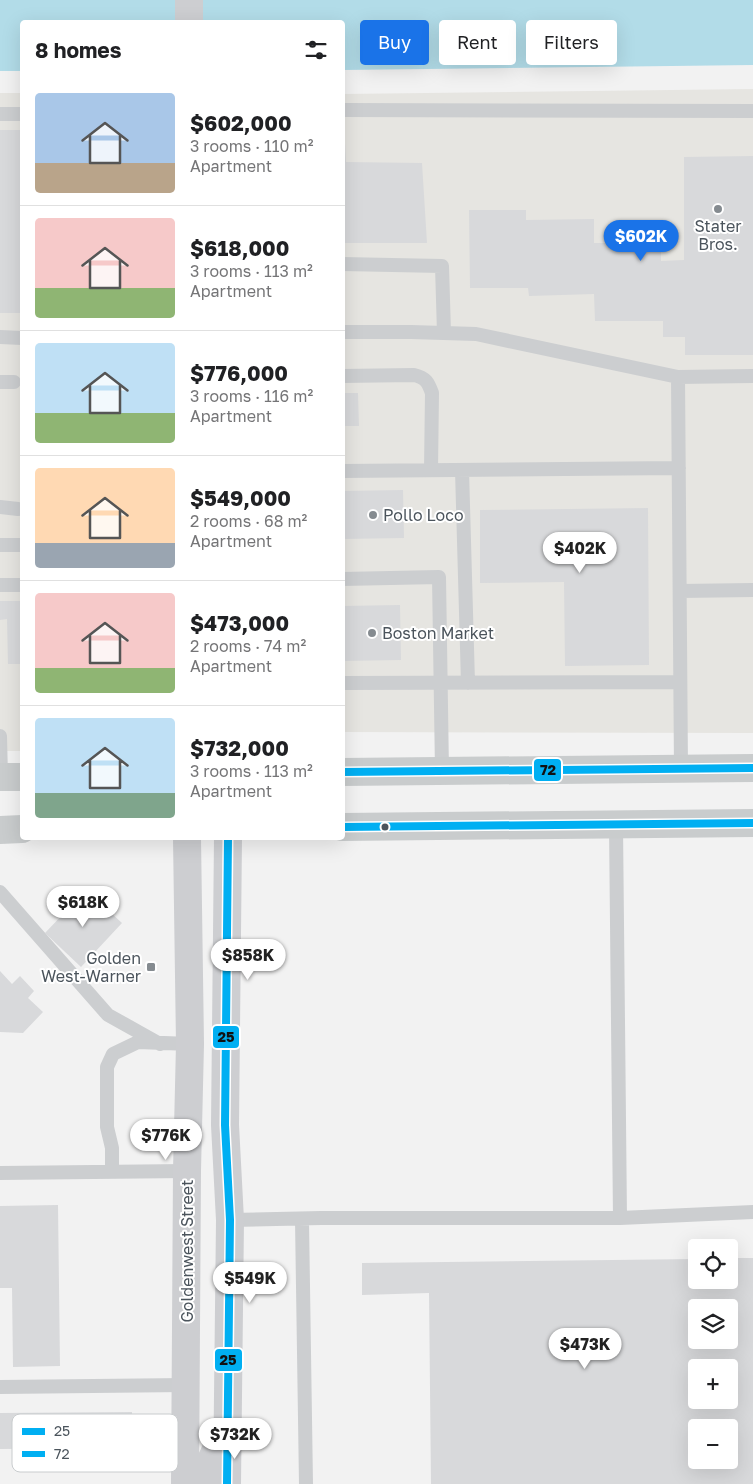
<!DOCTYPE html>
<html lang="en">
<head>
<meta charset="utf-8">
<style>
	:root { --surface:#fff; --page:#f6f6f6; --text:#202124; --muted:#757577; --line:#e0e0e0; --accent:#1a73e8 }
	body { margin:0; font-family:"Golos Text",sans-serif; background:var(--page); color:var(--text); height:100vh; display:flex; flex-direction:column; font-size:19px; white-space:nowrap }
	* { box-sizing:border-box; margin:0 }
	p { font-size:16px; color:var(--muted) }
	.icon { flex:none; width:28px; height:28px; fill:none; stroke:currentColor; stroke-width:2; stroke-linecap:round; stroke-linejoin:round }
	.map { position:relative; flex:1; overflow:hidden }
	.details { position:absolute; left:20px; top:20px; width:325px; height:820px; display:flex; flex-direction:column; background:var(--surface); border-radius:5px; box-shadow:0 5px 20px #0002 }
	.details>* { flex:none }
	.banner { position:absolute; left:360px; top:20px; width:318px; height:45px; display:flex; gap:10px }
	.controls { position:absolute; left:688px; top:1239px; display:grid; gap:10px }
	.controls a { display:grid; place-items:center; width:50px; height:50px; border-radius:5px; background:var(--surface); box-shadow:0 5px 20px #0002; font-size:25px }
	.price { position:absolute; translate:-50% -42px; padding:0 11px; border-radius:18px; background:#fff; color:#222; font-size:16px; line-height:32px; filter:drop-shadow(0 1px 2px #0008) }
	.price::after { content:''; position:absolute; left:50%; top:30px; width:15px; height:11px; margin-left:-8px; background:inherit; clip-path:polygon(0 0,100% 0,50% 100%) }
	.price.current { background:var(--accent); color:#fff }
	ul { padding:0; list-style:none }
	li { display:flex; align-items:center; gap:15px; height:125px; padding:0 15px }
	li+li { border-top:1px solid var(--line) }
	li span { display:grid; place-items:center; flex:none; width:140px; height:100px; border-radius:5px; color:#555 }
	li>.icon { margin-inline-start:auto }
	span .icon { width:60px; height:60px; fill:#fffc; stroke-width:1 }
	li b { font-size:21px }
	h2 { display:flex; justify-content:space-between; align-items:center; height:60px; padding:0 15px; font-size:21px }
	.chip { padding:0 18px; border-radius:5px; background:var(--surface); box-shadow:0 5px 20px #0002; font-size:18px; line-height:45px }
	.chip.current { background:var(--accent); color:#fff }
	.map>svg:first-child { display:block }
</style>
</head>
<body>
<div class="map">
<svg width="753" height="1484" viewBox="0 0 753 1484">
	<rect width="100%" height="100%" fill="#f2f2f2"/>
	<path fill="#e6e5e1" d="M 753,89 L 753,733 L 343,732 L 342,94 Z
		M 0,93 L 22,93 L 22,751 L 0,751 Z"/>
	<path fill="#b2dce8" d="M 0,0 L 753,0 L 753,65 L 343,70 L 342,22 L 22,22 L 22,71 L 0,71 Z"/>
	<path fill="#d8d9db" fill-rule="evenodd" d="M 342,124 L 344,124 L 346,162 L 422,163 L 427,243 L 342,243 Z
		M 0,130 L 22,130 L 22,313 L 0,313 Z
		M 753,156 L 753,355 L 685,355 L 685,337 L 663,337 L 663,321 L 595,321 L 594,294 L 529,296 L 528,288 L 470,288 L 469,210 L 526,210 L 526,220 L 594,219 L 594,243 L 661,243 L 661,261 L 684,260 L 684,157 Z
		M 342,393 L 358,393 L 359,426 L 342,426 Z
		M 403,490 L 404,538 L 342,539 L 342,491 Z
		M 648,508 L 649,665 L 565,666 L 564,582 L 480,583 L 480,510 Z
		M 0,601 L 22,601 L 22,664 L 8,664 L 7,619 L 0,620 Z
		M 400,605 L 401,660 L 342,661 L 342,606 Z
		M 86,890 L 122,923 L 81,967 L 45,933 Z
		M 0,971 L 12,984 L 20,976 L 34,991 L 28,998 L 43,1012 L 23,1033 L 0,1032 Z
		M 58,1205 L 60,1366 L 13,1367 L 12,1288 L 0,1288 L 0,1206 Z
		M 729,1258 L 753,1258 L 753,1484 L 431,1484 L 429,1293 L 362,1295 L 362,1263 L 696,1259 L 696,1280 L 729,1280 ZM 696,1308 L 729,1308 L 729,1340 L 696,1340 ZM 696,1368 L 729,1368 L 729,1400 L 696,1400 ZM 696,1428 L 729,1428 L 729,1460 L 696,1460 Z
		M 132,1412 L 133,1448 L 0,1449 L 0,1413 Z"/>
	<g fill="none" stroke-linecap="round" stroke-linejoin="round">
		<path stroke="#ccced0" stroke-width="14" d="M 342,110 L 753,111
			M 0,114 L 22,114
			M 342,264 L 442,266 L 444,333
			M 342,332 L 411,332 L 476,334 L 678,377 L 753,376
			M 0,337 L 22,338
			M 342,376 L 414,375 C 426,378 428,382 432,393 L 431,470
			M 678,377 L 681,770
			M 0,382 L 14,382
			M 462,470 L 468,683
			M 342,471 L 679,468
			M 0,507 L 18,509
			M 0,545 L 22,545
			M 342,579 L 439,577 L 442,771
			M 0,585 L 22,585
			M 680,591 L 753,590
			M 342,683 L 680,682
			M 0,736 L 1,777
			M 616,825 L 620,1218 L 753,1212
			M 0,892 L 108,1015 L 160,1044
			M 112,1172 L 112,1148 L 107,1127 L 107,1067 L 113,1054 L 138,1042 L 190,1044
			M 0,1173 L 187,1171
			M 230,1220 L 321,1218 L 620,1218
			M 302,1220 L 306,1484
			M 0,1387 L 186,1385"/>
		<path stroke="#cdced1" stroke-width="28" d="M 189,0 L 189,22
			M 185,1484 L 187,1171 L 190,1044 L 187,838
			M 201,1484 L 222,1435
			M 227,1484 L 230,1220 L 225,1125 L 228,838"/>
		<path stroke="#c9cccd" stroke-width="28" d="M 342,772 L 753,768
			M 0,777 L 22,777
			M 342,827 L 753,823
			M 0,830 L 22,829"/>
		<defs>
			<path id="bus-1" d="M 227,1484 L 230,1220 L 225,1125 L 228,838"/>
			<path id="bus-2" d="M 342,772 L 753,768
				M 342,827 L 753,823"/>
		</defs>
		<use href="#bus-1" stroke="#fff" stroke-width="11"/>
		<use href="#bus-2" stroke="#fff" stroke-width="11"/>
		<use href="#bus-1" stroke="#00aff2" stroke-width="8"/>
		<use href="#bus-2" stroke="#00aff2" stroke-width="8"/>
	</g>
	<g fill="#858b90" stroke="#fff" stroke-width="2">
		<circle cx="718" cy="209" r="5"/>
		<circle cx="373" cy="515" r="5"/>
		<circle cx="372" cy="633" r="5"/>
		<rect x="146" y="962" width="10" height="10" rx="2.5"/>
	</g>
	<circle fill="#4b545c" stroke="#fff" stroke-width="2" cx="385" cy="827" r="4.5"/>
	<g text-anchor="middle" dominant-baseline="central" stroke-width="4" stroke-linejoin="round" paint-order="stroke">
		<g font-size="16" fill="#4b545c" stroke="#fff" text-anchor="start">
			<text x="718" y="226" text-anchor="middle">Stater<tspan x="718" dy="18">Bros.</tspan></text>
			<text x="383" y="515">Pollo Loco</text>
			<text x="382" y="633">Boston Market</text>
			<text x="141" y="958" text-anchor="end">Golden<tspan x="141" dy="18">West-Warner</tspan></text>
		</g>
		<g font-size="16" fill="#4b545c" stroke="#fff">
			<text transform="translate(187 1251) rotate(-90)">Goldenwest Street</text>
		</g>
	</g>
	<rect x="12" y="1414" width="166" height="58" rx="8" fill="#fff" stroke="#c9ccce" stroke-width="1"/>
	<rect x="22" y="1428" width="23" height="7" fill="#00aff2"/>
	<rect x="22" y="1451" width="23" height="6" fill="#00aff2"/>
	<g font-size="14" fill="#4b545c">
		<text x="54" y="1436">25</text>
		<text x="54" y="1459">72</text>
	</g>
	<g stroke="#fff" stroke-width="2">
		<rect x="533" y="758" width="29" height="24" rx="5" fill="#00aff2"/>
		<rect x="212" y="1025" width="28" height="24" rx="5" fill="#00aff2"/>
		<rect x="214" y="1348" width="29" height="24" rx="5" fill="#00aff2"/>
	</g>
	<g font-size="14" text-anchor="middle" font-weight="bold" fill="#111">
		<text x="548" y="775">72</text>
		<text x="226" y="1042">25</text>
		<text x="228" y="1365">25</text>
	</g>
</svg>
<div class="controls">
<a><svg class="icon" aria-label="locate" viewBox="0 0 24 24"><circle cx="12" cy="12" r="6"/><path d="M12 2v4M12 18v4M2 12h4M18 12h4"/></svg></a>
<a><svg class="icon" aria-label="layers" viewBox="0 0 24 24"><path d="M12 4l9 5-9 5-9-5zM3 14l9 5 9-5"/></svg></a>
<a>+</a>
<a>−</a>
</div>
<b class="price current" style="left:641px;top:262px">$602K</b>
<b class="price" style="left:580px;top:574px">$402K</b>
<b class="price" style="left:83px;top:928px">$618K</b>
<b class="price" style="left:248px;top:981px">$858K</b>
<b class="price" style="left:166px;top:1161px">$776K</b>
<b class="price" style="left:250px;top:1304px">$549K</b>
<b class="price" style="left:585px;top:1370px">$473K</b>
<b class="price" style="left:235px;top:1460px">$732K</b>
<div class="banner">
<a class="chip current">Buy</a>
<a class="chip">Rent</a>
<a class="chip">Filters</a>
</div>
<section class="details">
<h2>8 homes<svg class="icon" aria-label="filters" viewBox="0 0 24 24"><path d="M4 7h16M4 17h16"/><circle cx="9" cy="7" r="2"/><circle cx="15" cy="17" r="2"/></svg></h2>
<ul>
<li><span style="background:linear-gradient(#a9c7e8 70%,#b9a48a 0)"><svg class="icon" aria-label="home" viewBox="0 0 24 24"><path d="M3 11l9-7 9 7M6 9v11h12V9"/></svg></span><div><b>$602,000</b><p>3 rooms · 110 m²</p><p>Apartment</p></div></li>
<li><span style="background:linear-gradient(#f6c9c9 70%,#8fb573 0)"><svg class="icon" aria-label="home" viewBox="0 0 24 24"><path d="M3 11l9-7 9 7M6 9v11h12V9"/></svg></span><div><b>$618,000</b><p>3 rooms · 113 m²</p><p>Apartment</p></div></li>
<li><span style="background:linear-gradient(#bfe0f5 70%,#8fb573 0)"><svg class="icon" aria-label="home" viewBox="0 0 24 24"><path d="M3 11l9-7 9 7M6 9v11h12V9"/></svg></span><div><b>$776,000</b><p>3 rooms · 116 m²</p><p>Apartment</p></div></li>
<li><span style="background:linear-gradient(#ffd9b3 75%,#9aa5b1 0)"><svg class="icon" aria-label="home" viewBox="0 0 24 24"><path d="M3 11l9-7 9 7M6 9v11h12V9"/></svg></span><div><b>$549,000</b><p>2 rooms · 68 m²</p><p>Apartment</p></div></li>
<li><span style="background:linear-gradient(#f6c9c9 75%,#8fb573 0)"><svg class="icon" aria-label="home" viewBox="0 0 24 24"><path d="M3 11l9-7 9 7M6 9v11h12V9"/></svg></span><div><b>$473,000</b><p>2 rooms · 74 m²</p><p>Apartment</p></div></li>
<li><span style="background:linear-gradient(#bfe0f5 75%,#7fa58c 0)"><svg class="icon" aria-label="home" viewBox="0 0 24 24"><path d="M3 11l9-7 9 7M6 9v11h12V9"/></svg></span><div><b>$732,000</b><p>3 rooms · 113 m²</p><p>Apartment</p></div></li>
</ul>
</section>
</div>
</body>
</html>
